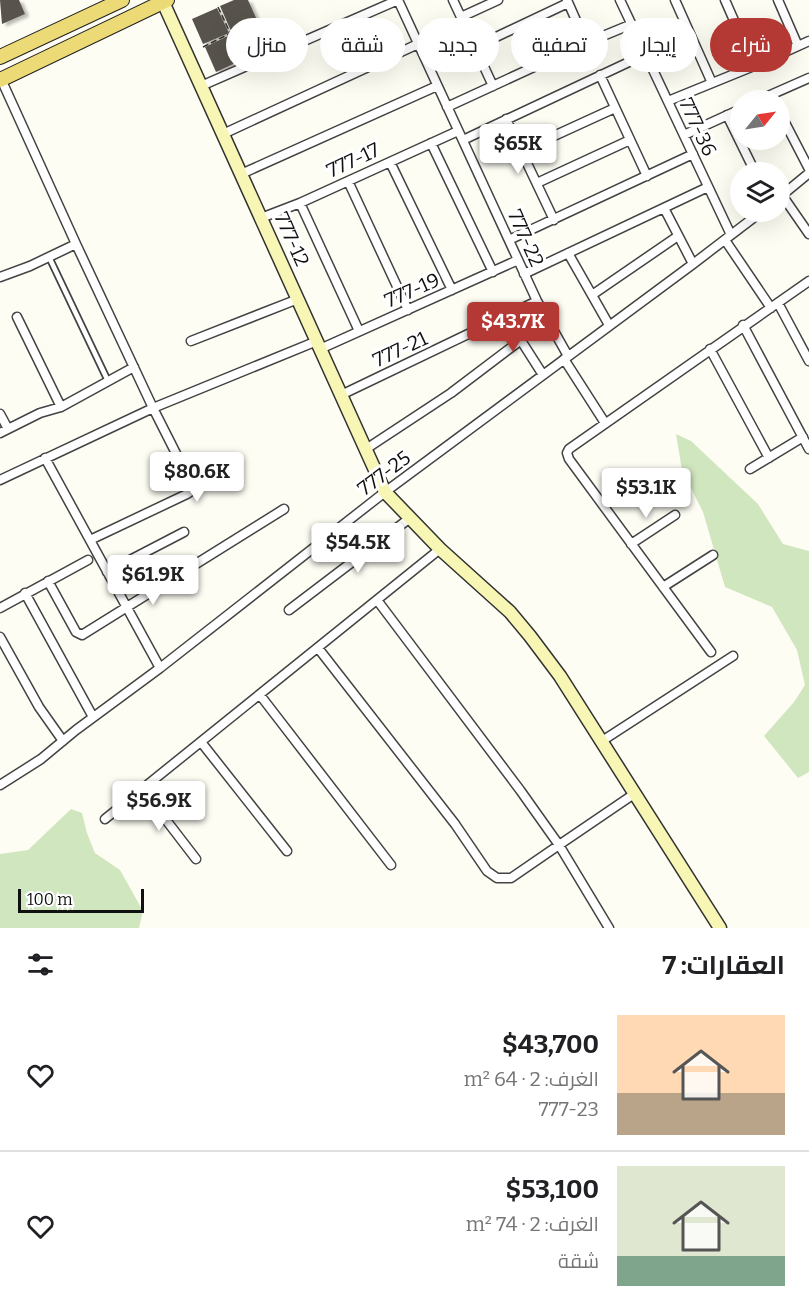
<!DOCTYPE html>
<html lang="ar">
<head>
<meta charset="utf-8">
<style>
	:root { --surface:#fff; --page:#f6f6f6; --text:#202124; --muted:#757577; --line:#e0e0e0; --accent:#b43934 }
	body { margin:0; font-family:Bitter,Cairo,serif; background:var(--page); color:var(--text); direction:rtl; height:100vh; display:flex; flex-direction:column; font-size:22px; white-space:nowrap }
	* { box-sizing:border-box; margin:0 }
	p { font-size:20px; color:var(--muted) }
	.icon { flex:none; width:33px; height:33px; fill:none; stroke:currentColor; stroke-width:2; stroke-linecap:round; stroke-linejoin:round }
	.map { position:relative; height:928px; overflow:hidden; direction:ltr }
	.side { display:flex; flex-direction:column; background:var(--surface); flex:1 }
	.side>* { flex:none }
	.top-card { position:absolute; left:18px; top:18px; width:774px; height:54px; direction:rtl; display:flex; gap:12px }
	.needle { width:39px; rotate:60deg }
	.tools { position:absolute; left:730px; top:90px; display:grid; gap:12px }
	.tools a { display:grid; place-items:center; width:60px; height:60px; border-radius:50%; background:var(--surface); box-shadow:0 6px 24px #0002; font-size:30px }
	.scale { position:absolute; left:18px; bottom:15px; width:126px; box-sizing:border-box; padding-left:6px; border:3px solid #101010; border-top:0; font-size:16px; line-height:21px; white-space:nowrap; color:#101010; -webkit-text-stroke:4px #fff; paint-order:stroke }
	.price { position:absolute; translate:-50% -51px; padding:0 14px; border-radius:6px; background:#fff; color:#222; font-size:20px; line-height:39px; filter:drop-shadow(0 2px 3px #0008) }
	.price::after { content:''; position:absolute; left:50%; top:36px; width:18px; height:14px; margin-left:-9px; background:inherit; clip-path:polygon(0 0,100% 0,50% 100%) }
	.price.on { background:var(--accent); color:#fff }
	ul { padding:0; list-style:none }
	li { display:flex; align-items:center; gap:18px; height:150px; padding:0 24px }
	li+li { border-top:2px solid var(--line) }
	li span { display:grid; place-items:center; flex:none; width:168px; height:120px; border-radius:0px; color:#555 }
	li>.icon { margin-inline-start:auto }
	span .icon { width:72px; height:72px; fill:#fffc; stroke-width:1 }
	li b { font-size:26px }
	h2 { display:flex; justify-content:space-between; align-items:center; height:72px; padding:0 24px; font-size:26px }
	.pill { padding:0 21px; border-radius:27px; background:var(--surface); box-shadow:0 6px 24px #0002; font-size:21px; line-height:54px }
	.pill.on { background:var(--accent); color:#fff }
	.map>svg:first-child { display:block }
</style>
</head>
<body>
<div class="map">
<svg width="809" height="928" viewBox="0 0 809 928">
	<defs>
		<filter id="shadow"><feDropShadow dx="4" dy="2.5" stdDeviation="1.5" flood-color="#0004"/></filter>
	</defs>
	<rect width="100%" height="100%" fill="#fefdf4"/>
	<path fill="#d0e6bf" d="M 676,434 L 691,441 L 758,504 L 783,544 L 809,551 L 809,772 L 798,778 L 764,736 L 794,702 L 805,685 L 797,650 L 772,607 L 725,587 L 703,512 L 682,470 Z
		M 71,809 L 82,813 L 87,833 L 95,853 L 120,870 L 143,911 L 139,928 L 0,928 L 0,854 L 28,850 Z"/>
	<path fill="#58524d" filter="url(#shadow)" d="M 0,0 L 19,0 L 25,14 L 2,24 Z
		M 234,0 L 248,0 L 257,20 L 231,31 L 220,6 Z
		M 217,8 L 229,33 L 203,44 L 192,19 Z
		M 258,22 L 270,47 L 244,59 L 233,34 Z
		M 230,35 L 242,60 L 216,72 L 205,47 Z"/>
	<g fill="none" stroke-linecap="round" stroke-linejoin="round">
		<defs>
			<path id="lane" d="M 49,257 L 108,381"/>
			<path id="street" d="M 453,0 L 493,86
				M 567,0 L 586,43
				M 620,0 L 731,235
				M 675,0 L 712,83
				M 725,0 L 754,66
				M 778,0 L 798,46
				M 461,17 L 498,0
				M 475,47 L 568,3
				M 600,75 L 647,176
				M 1,79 L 76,244 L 153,408 L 192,485 L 191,491 L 187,494 L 90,540
				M 201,86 L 398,0 L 537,301 L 568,356
				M 759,100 L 809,78
				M 668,101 L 754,66 L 809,41
				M 447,107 L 586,43 L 632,24
				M 780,113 L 809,169
				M 727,115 L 755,172
				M 506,119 L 554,220
				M 223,134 L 418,44
				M 684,135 L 741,109
				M 463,140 L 646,54
				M 431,143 L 493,272
				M 521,151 L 615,108
				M 390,162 L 452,290
				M 241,174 L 437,86
				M 348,181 L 408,310
				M 537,183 L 630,140
				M 782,195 L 809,234
				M 780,197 L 809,173
				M 300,203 L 359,331
				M 664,208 L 693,264
				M 261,218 L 300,203 L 458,131
				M 509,240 L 693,154
				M 725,240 L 771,308
				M 568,253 L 609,325
				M 524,274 L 708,187
				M 0,277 L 30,266 L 76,244
				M 592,295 L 678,236
				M 778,303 L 809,361
				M 17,317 L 61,407
				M 506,317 L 543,375
				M 743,325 L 809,449
				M 191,341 L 298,299
				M 320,349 L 518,260
				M 710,349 L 769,458
				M 564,359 L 605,423
				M 341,395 L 537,301
				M 0,414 L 8,429
				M 0,433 L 40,413 L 61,407 L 134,367
				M 366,449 L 451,393 L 521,340
				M 45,458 L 160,668
				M 750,469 L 803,437
				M 0,480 L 153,408 L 317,341
				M 193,488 L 206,484 L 237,471
				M 631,544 L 675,515
				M 107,572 L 184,532
				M 48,581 L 76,632 L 82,635 L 284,509
				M 663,587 L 713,555
				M 25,593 L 93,717
				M 377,600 L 520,790 L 559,845 L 634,794
				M 0,608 L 88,560
				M 289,610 L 410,518
				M 0,637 L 39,707 L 63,741
				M 318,648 L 455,824 L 487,871 L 497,878 L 511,878 L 559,845 L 609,928
				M 711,652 L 569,459 L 567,453 L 569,449 L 809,281
				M 260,695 L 391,865
				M 602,741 L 733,656
				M 201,742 L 287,851
				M 0,785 L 41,759 L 76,730 L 160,668 L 385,492 L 693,264 L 761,212
				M 143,790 L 196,859
				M 105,819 L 440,549"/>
			<path id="secondary" d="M 163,2 L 385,492 L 440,549 L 510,612 L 530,636 L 560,676 L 720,928"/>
			<path id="primary" d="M 0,57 L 122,0
				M 0,80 L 167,0"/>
		</defs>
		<use href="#lane" stroke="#434343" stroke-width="8"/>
		<use href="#street" stroke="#434343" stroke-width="11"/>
		<use href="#secondary" stroke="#323232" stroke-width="15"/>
		<use href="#primary" stroke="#212121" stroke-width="16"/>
		<path stroke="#323232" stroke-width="1.5" stroke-dasharray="6 3" stroke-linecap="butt" d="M 218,7 L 242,58
			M 203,47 L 257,20"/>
		<use href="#lane" stroke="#fff" stroke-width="4.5"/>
		<use href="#street" stroke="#fff" stroke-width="8"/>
		<use href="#secondary" stroke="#f8f6b5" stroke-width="12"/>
		<use href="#primary" stroke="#ecda76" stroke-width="14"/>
	</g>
	<g text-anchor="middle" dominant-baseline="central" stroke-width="6" stroke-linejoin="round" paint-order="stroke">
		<g font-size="20" fill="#101010" stroke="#fff">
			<text transform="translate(698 127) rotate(65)">777-36</text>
			<text transform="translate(353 160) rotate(-25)">777-17</text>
			<text transform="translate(526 238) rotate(66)">777-22</text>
			<text transform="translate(292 239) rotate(66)">777-12</text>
			<text transform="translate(412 290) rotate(-24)">777-19</text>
			<text transform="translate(400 349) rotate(-25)">777-21</text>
			<text transform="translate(384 473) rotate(-37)">777-25</text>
		</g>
	</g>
</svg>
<div class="tools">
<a><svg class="needle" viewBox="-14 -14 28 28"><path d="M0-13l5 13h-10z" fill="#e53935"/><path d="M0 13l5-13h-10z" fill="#757577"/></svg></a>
<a><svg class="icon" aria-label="layers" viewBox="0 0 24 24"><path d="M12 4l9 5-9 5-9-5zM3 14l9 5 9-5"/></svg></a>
</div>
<div class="scale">100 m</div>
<b class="price" style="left:518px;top:175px">$65K</b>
<b class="price on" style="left:513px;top:353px">$43.7K</b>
<b class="price" style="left:197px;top:503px">$80.6K</b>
<b class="price" style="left:646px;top:519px">$53.1K</b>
<b class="price" style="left:358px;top:574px">$54.5K</b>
<b class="price" style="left:153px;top:606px">$61.9K</b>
<b class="price" style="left:159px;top:832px">$56.9K</b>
<div class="top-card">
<a class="pill on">شراء</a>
<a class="pill">إيجار</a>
<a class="pill">تصفية</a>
<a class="pill">جديد</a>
<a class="pill">شقة</a>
<a class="pill">منزل</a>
</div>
</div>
<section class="side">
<h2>العقارات: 7<svg class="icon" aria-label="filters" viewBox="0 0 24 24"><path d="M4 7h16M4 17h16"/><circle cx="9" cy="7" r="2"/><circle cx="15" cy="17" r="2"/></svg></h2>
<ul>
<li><span style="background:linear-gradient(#ffd9b3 65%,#b9a48a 0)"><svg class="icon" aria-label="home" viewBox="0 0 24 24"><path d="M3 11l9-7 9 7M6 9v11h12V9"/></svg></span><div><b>$43,700</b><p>الغرف: 2 · 64 m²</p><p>777-23</p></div><svg class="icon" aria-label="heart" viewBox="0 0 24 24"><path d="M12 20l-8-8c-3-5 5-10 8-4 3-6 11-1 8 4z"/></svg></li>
<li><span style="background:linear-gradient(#dfe7d0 75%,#7fa58c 0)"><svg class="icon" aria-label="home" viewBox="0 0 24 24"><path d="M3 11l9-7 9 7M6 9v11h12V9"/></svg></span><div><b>$53,100</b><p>الغرف: 2 · 74 m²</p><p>شقة</p></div><svg class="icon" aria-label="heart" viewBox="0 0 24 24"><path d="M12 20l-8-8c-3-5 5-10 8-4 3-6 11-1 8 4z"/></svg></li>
</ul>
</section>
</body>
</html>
